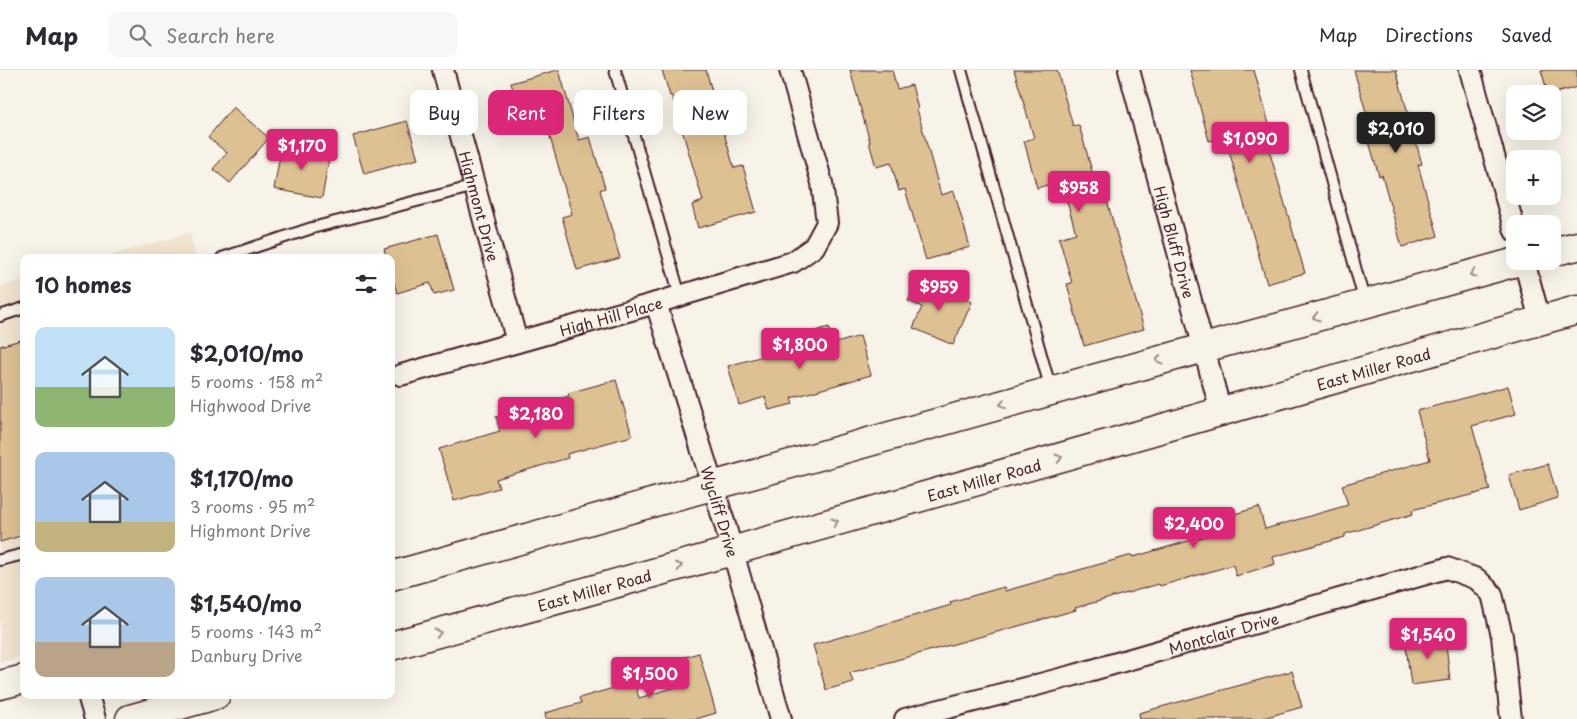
<!DOCTYPE html>
<html lang="en">
<head>
<meta charset="utf-8">
<style>
	:root { --surface:#fff; --page:#f7f7f7; --text:#2b2b33; --muted:#7c7c81; --line:#e1e1e2; --accent:#db2777 }
	body { margin:0; font-family:"Playpen Sans",sans-serif; background:var(--page); color:var(--text); height:100vh; display:flex; flex-direction:column; font-size:19px; white-space:nowrap }
	* { box-sizing:border-box; margin:0 }
	p { font-size:16px; color:var(--muted) }
	.icon { flex:none; width:28px; height:28px; fill:none; stroke:currentColor; stroke-width:2; stroke-linecap:round; stroke-linejoin:round }
	.map { position:relative; flex:1; overflow:hidden }
	.details { position:absolute; left:20px; top:184px; width:375px; height:445px; display:flex; flex-direction:column; background:var(--surface); border-radius:10px; box-shadow:0 5px 20px #0002 }
	.details>* { flex:none }
	.guide { position:absolute; left:410px; top:20px; width:475px; height:45px; display:flex; gap:10px }
	.buttons { position:absolute; left:1506px; top:15px; display:grid; gap:10px }
	.buttons a { display:grid; place-items:center; width:55px; height:55px; border-radius:10px; background:var(--surface); box-shadow:0 5px 20px #0002; font-size:25px }
	.price { position:absolute; translate:-50% -42px; padding:0 11px; border-radius:5px; background:var(--accent); color:#fff; font-size:16px; line-height:32px; filter:drop-shadow(0 1px 2px #0008) }
	.price::after { content:''; position:absolute; left:50%; top:30px; width:15px; height:11px; margin-left:-8px; background:inherit; clip-path:polygon(0 0,100% 0,50% 100%) }
	.price.current { background:#222; color:#fff }
	ul { padding:0; list-style:none }
	li { display:flex; align-items:center; gap:15px; height:125px; padding:0 15px }
	li span { display:grid; place-items:center; flex:none; width:140px; height:100px; border-radius:10px; color:#555 }
	li>.icon { margin-inline-start:auto }
	span .icon { width:60px; height:60px; fill:#fffc; stroke-width:1 }
	li b { font-size:21px }
	h2 { display:flex; justify-content:space-between; align-items:center; height:60px; padding:0 15px; font-size:21px }
	.pill { padding:0 18px; border-radius:10px; background:var(--surface); box-shadow:0 5px 20px #0002; font-size:18px; line-height:45px }
	.pill.current { background:var(--accent); color:#fff }
	header { display:flex; align-items:center; gap:30px; box-sizing:border-box; height:70px; padding:0 25px; background:var(--surface); border-bottom:1px solid var(--line) }
	header strong { font-size:24px }
	nav { display:flex; gap:28px; margin-inline-start:auto; font-size:18px }
	.search { width:350px; height:45px; background:var(--page); display:flex; align-items:center; gap:12px; box-sizing:border-box; padding:0 18px; border-radius:10px; color:var(--muted); font-size:19px }
	.map>svg:first-child { display:block }
</style>
</head>
<body>
<header>
<strong>Map</strong>
<div class="search"><svg class="icon" aria-label="search" viewBox="0 0 24 24"><circle cx="10" cy="10" r="6"/><path d="M15 15l6 6"/></svg>Search here</div>
<nav><a>Map</a><a>Directions</a><a>Saved</a></nav>
</header>
<div class="map">
<svg width="1577" height="649" viewBox="0 0 1577 649">
	<rect width="100%" height="100%" fill="#f7f3e8"/>
	<filter id="ink" filterUnits="userSpaceOnUse"><feTurbulence type="fractalNoise" baseFrequency=".02" numOctaves="2"/><feDisplacementMap in="SourceGraphic" scale="10" xChannelSelector="R" yChannelSelector="G"/><feConvolveMatrix kernelMatrix="1 2 1 2 8 2 1 2 1" color-interpolation-filters="sRGB"/></filter>
	<g filter="url(#ink)">
		<path fill="#f0e4ce" d="M 190,163 L 196,187 L 104,187 Z
			M 24,210 L 24,586 L 0,592 L 0,218 L 2,216 Z"/>
		<path fill="#dec192" stroke="#4a1f2b" d="M 557,0 L 559,0 L 579,70 L 590,67 L 605,118 L 600,120 L 620,188 L 577,200 L 562,147 L 572,144 L 546,53 L 524,59 L 511,13 Z
			M 662,0 L 706,0 L 734,98 L 743,96 L 756,142 L 698,158 L 692,135 L 703,131 L 672,26 L 670,26 Z
			M 850,0 L 892,0 L 897,19 L 912,15 L 918,39 L 917,39 L 941,125 L 954,121 L 970,177 L 926,190 L 905,119 L 899,121 L 891,93 L 876,97 L 869,72 L 870,72 Z
			M 1014,0 L 1057,0 L 1073,56 L 1079,55 L 1099,126 L 1105,124 L 1144,259 L 1084,276 L 1067,214 L 1072,213 L 1059,168 L 1076,163 L 1061,111 L 1037,118 L 1024,71 L 1034,68 Z
			M 1190,0 L 1254,0 L 1269,54 L 1262,56 L 1305,203 L 1267,214 L 1225,67 L 1209,71 Z
			M 1354,0 L 1396,0 L 1422,94 L 1418,95 L 1438,166 L 1402,177 L 1382,105 L 1379,106 L 1365,58 L 1370,56 Z
			M 1541,0 L 1577,0 L 1577,17 L 1552,24 L 1548,24 Z
			M 233,37 L 269,68 L 230,113 L 213,99 L 227,83 L 208,67 Z
			M 407,51 L 418,89 L 364,104 L 353,66 Z
			M 282,74 L 330,83 L 322,128 L 274,119 Z
			M 438,164 L 454,220 L 434,225 L 430,213 L 397,223 L 391,203 L 391,188 L 387,188 L 384,179 Z
			M 918,209 L 972,232 L 953,275 L 913,258 L 922,237 L 908,231 Z
			M 829,257 L 833,274 L 860,266 L 871,305 L 791,328 L 793,334 L 769,340 L 765,327 L 739,335 L 728,296 L 805,274 L 802,265 Z
			M 24,269 L 24,465 L 0,472 L 0,276 Z
			M 616,310 L 632,366 L 567,384 L 568,388 L 496,409 L 499,418 L 454,431 L 439,379 L 500,361 L 496,347 L 569,326 L 568,323 Z
			M 1508,316 L 1516,344 L 1472,356 L 1490,420 L 1412,440 L 1413,444 L 1345,464 L 1345,467 L 1273,487 L 1275,494 L 1236,506 L 1233,495 L 1160,516 L 1159,514 L 1075,538 L 1076,540 L 850,603 L 853,612 L 826,620 L 813,575 L 951,535 L 950,532 L 1004,517 L 1005,521 L 1132,485 L 1133,487 L 1223,461 L 1220,448 L 1259,437 L 1265,459 L 1348,435 L 1342,415 L 1430,390 L 1417,341 Z
			M 1548,394 L 1558,428 L 1519,440 L 1509,405 Z
			M 1445,565 L 1450,610 L 1411,615 L 1405,569 Z
			M 699,583 L 716,643 L 696,649 L 546,649 L 545,643 L 581,633 L 579,628 L 634,612 L 639,628 L 676,617 L 669,591 Z
			M 1292,601 L 1302,637 L 1260,649 L 1140,649 L 1139,643 Z"/>
		<g fill="none" stroke-linecap="round" stroke-linejoin="round">
			<defs>
				<path id="service" d="M 615,0 L 680,226
					M 961,0 L 1051,320
					M 1301,0 L 1365,233
					M 222,188 L 312,158 L 475,116
					M 0,246 L 24,238
					M 0,490 L 24,484"/>
				<g id="minor">
					<path id="s1" d="M 443,0 L 517,272"/>
					<path id="s2" d="M 1129,0 L 1221,342"/>
					<path d="M 1470,0 L 1515,161"/>
					<path d="M 1524,191 L 1540,250"/>
					<path id="s3" d="M 656,233 L 725,455 L 781,649"/>
					<path id="s4" d="M 401,305 L 656,233 L 793,192 L 814,177 L 827,153 L 822,113 L 790,0"/>
					<path d="M 88,625 L 95,649"/>
					<path id="s5" d="M 905,649 L 1075,605 L 1447,498 L 1477,509 L 1492,524 L 1502,566 L 1511,649"/>
				</g>
				<g id="secondary">
					<path d="M 1552,182 L 1577,176"/>
					<path d="M 391,506 L 1204,278 L 1520,191"/>
					<path id="s6" d="M 391,576 L 732,481 L 1577,240"/>
					<path d="M 0,615 L 24,609"/>
					<path d="M 130,649 L 216,625"/>
				</g>
			</defs>
			<use href="#service" stroke="#4a1f2b" stroke-width="14"/>
			<use href="#minor" stroke="#4a1f2b" stroke-width="24"/>
			<use href="#secondary" stroke="#4a1f2b" stroke-width="31"/>
			<use href="#service" stroke="#f7f3e8" stroke-width="10"/>
			<use href="#minor" stroke="#f7f3e8" stroke-width="20"/>
			<use href="#secondary" stroke="#f7f3e8" stroke-width="28"/>
		</g>
		<defs><path id="oneway-chevron" d="M-2-3.5L2.5 0L-2 3.5" fill="none" stroke-width="1.6" stroke-linecap="round" stroke-linejoin="round" transform="scale(1.25)"/></defs>
		<g stroke="#a0898a">
			<use href="#oneway-chevron" transform="translate(1473 204) rotate(165)"/>
			<use href="#oneway-chevron" transform="translate(1316 247) rotate(165)"/>
			<use href="#oneway-chevron" transform="translate(1159 290) rotate(164)"/>
			<use href="#oneway-chevron" transform="translate(1003 334) rotate(164)"/>
			<use href="#oneway-chevron" transform="translate(1059 388) rotate(-16)"/>
			<use href="#oneway-chevron" transform="translate(835 452) rotate(-16)"/>
			<use href="#oneway-chevron" transform="translate(679 496) rotate(-16)"/>
			<use href="#oneway-chevron" transform="translate(438 563) rotate(-16)"/>
		</g>
	</g>
	<g text-anchor="middle" dominant-baseline="central" stroke-width="4" stroke-linejoin="round" paint-order="stroke">
		<g font-size="15" fill="#4a1f2b" stroke="#f7f3e8">
			<text stroke="none"><textPath href="#s1" startOffset="141">Highmont Drive</textPath></text>
			<text stroke="none"><textPath href="#s2" startOffset="178">High Bluff Drive</textPath></text>
			<text stroke="none"><textPath href="#s4" startOffset="218">High Hill Place</textPath></text>
			<text stroke="none"><textPath href="#s6" startOffset="1021">East Miller Road</textPath></text>
			<text stroke="none"><textPath href="#s6" startOffset="616">East Miller Road</textPath></text>
			<text stroke="none"><textPath href="#s3" startOffset="218">Wycliff Drive</textPath></text>
			<text stroke="none"><textPath href="#s6" startOffset="211">East Miller Road</textPath></text>
			<text stroke="none"><textPath href="#s5" startOffset="330">Montclair Drive</textPath></text>
		</g>
	</g>
</svg>
<div class="buttons">
<a><svg class="icon" aria-label="layers" viewBox="0 0 24 24"><path d="M12 4l9 5-9 5-9-5zM3 14l9 5 9-5"/></svg></a>
<a>+</a>
<a>−</a>
</div>
<b class="price current" style="left:1396px;top:84px">$2,010</b>
<b class="price" style="left:1250px;top:94px">$1,090</b>
<b class="price" style="left:302px;top:101px">$1,170</b>
<b class="price" style="left:1079px;top:143px">$958</b>
<b class="price" style="left:939px;top:242px">$959</b>
<b class="price" style="left:800px;top:300px">$1,800</b>
<b class="price" style="left:536px;top:369px">$2,180</b>
<b class="price" style="left:1194px;top:479px">$2,400</b>
<b class="price" style="left:1428px;top:590px">$1,540</b>
<b class="price" style="left:650px;top:629px">$1,500</b>
<div class="guide">
<a class="pill">Buy</a>
<a class="pill current">Rent</a>
<a class="pill">Filters</a>
<a class="pill">New</a>
</div>
<section class="details">
<h2>10 homes<svg class="icon" aria-label="filters" viewBox="0 0 24 24"><path d="M4 7h16M4 17h16"/><circle cx="9" cy="7" r="2"/><circle cx="15" cy="17" r="2"/></svg></h2>
<ul>
<li><span style="background:linear-gradient(#bfe0f5 60%,#8fb573 0)"><svg class="icon" aria-label="home" viewBox="0 0 24 24"><path d="M3 11l9-7 9 7M6 9v11h12V9"/></svg></span><div><b>$2,010/mo</b><p>5 rooms · 158 m²</p><p>Highwood Drive</p></div></li>
<li><span style="background:linear-gradient(#a9c7e8 70%,#c2b280 0)"><svg class="icon" aria-label="home" viewBox="0 0 24 24"><path d="M3 11l9-7 9 7M6 9v11h12V9"/></svg></span><div><b>$1,170/mo</b><p>3 rooms · 95 m²</p><p>Highmont Drive</p></div></li>
<li><span style="background:linear-gradient(#a9c7e8 65%,#b9a48a 0)"><svg class="icon" aria-label="home" viewBox="0 0 24 24"><path d="M3 11l9-7 9 7M6 9v11h12V9"/></svg></span><div><b>$1,540/mo</b><p>5 rooms · 143 m²</p><p>Danbury Drive</p></div></li>
</ul>
</section>
</div>
</body>
</html>
